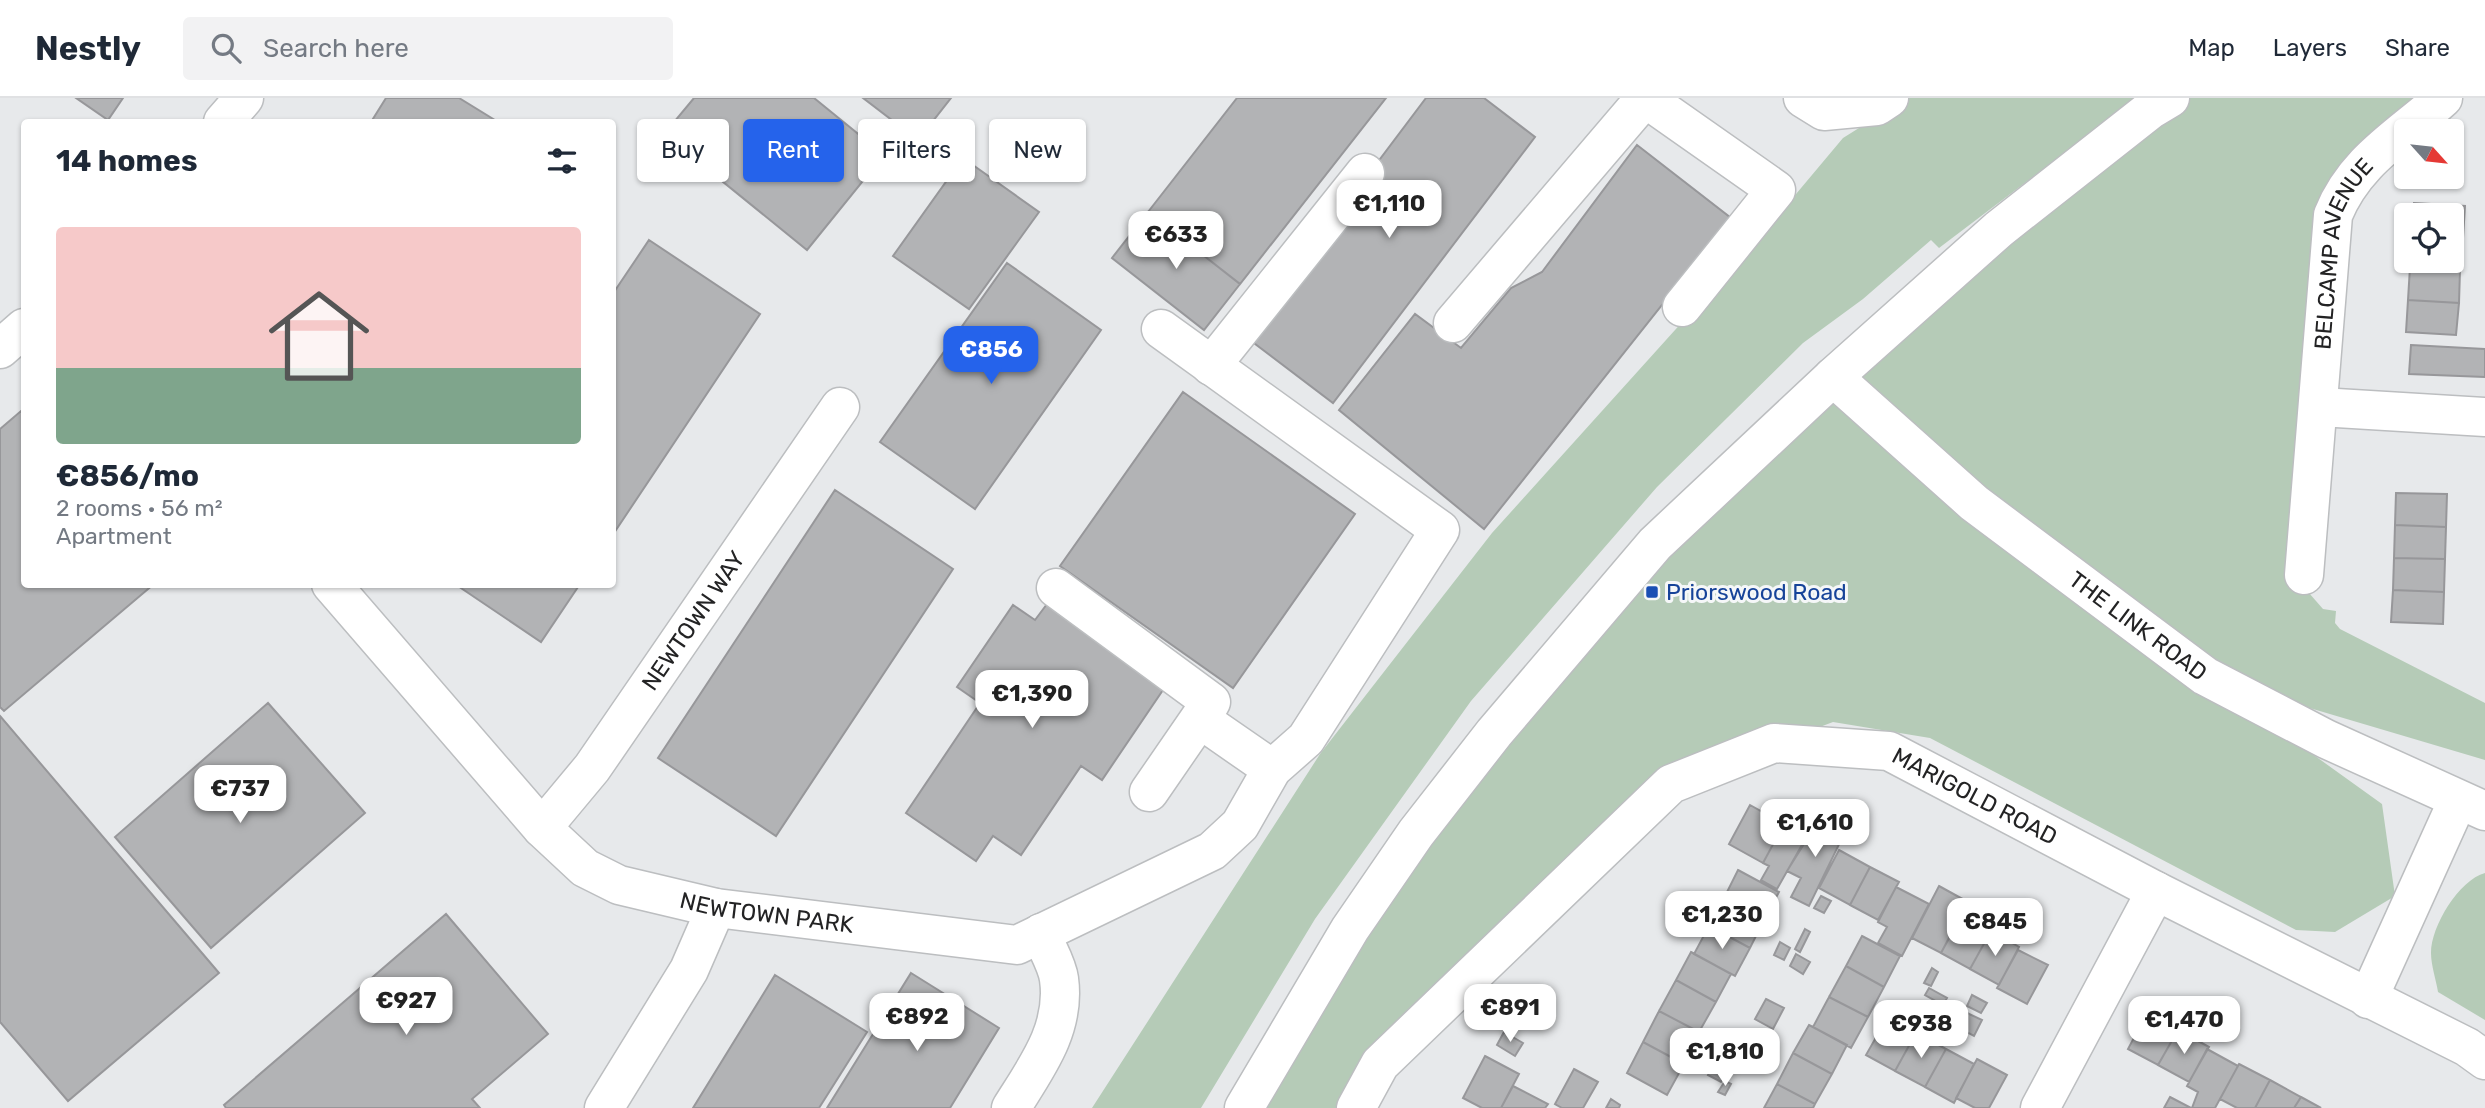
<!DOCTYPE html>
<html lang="en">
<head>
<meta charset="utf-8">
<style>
	:root { --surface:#fff; --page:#f2f2f3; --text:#1f2937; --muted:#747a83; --line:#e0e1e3; --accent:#2563eb }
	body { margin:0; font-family:Rubik,sans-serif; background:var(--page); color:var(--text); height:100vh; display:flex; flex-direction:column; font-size:26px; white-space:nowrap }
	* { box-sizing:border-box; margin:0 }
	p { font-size:23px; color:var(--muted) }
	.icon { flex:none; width:38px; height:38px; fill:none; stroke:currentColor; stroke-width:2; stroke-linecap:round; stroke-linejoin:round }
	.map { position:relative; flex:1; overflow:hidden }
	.details { position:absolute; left:21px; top:21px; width:595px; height:469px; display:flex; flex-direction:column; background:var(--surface); border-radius:7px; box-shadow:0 2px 5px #0004 }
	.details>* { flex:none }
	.guide { position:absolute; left:637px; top:21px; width:665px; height:63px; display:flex; gap:14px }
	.needle { width:46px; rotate:117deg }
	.buttons { position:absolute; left:2394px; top:21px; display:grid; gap:14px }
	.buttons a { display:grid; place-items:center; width:70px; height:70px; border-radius:7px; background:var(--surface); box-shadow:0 2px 5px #0004; font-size:35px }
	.price { position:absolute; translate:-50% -60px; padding:0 16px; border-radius:14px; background:#fff; color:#222; font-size:23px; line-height:46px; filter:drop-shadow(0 2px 4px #0008) }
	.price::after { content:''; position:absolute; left:50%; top:42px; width:21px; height:16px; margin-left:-10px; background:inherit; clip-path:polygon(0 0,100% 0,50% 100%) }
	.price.active { background:var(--accent); color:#fff }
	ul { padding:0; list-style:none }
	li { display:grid; align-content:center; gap:14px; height:371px; padding:0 35px }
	li span { display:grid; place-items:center; height:217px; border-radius:7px; color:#555 }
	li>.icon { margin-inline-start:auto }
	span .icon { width:126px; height:126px; fill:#fffc; stroke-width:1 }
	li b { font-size:30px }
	h2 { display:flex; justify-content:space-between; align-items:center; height:84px; padding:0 35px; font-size:30px }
	.pill { padding:0 24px; border-radius:7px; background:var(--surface); box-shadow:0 2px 5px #0004; font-size:24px; line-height:63px }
	.pill.active { background:var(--accent); color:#fff }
	header { display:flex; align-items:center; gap:42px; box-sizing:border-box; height:98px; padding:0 35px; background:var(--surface); border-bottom:2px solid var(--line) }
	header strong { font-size:33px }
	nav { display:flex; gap:38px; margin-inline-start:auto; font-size:24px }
	.search { width:490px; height:63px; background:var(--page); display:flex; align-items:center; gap:18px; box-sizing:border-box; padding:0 24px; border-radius:7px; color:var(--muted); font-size:26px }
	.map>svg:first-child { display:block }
</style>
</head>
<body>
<header>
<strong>Nestly</strong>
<div class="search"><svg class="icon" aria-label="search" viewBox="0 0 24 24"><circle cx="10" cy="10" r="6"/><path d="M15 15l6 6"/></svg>Search here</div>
<nav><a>Map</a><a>Layers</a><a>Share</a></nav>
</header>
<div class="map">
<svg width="2485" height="1010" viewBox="0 0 2485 1010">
	<rect width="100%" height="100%" fill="#e7e9eb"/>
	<path fill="#b5cbb7" d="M 1907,0 L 2137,0 L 1939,150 L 1931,142 L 1863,201 L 1803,245 L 1657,389 L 1471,603 L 1315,821 L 1201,1010 L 1092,1010 L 1320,656 L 1492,435 L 1776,120 L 1843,40 Z
		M 2178,0 L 2444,0 L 2341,94 L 2295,479 L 2323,511 L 2336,513 L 2335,525 L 2340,531 L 2485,605 L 2485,662 L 2205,579 L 2382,706 L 2395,798 L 2335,834 L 2296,832 L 1930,640 L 1833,624 L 1671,685 L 1355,1010 L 1244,1010 L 1378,784 L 1655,447 Z
		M 2485,775 L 2485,922 L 2438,894 C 2436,882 2431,867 2431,855 C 2431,828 2459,782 2485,775 Z"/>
	<path fill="#b2b3b5" stroke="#97979a" stroke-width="2" d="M 76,0 L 123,0 L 108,22 Z
		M 386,0 L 459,0 L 498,24 L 371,24 Z
		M 694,0 L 814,0 L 884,57 L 807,152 L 664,36 Z
		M 863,0 L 951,0 L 918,42 Z
		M 1237,0 L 1386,0 L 1240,186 L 1148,114 Z
		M 1426,0 L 1484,0 L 1535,39 L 1333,305 L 1246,239 Z
		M 1637,47 L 1731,120 L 1484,431 L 1339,312 L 1415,216 L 1461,250 L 1511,190 L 1542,174 Z
		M 963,60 L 1039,114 L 969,211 L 893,158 Z
		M 2414,105 L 2465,108 L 2463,140 L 2452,139 L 2452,117 L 2414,117 Z
		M 1148,114 L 1240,186 L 1204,232 L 1112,160 Z
		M 2452,139 L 2463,140 L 2460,172 L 2410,169 L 2410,163 L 2452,163 Z
		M 649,142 L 760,216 L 612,438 L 612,197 Z
		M 1007,165 L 1101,232 L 975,411 L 880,344 Z
		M 2410,169 L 2460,172 L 2459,205 L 2408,202 Z
		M 2408,202 L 2459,205 L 2456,237 L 2406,234 Z
		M 2411,247 L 2485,251 L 2485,279 L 2409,276 Z
		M 1183,294 L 1355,416 L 1233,590 L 1060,468 Z
		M 21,313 L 24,316 L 24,486 L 154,486 L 4,613 L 0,609 L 0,331 Z
		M 835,392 L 953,471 L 776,738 L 658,660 Z
		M 2396,395 L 2447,396 L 2446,429 L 2395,427 Z
		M 2395,427 L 2446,429 L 2445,461 L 2394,460 Z
		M 2394,460 L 2445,461 L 2444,494 L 2393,492 Z
		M 455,486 L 580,486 L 541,544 Z
		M 2393,492 L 2444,494 L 2443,526 L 2391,524 Z
		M 1047,506 L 1167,586 L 1102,682 L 1081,668 L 1021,757 L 993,738 L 976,763 L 906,715 L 980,605 L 957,589 L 1013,507 L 1035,522 Z
		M 268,605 L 365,715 L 211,850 L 115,739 Z
		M 0,618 L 219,875 L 68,1003 L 0,924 Z
		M 1750,707 L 1784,726 L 1763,765 L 1729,746 Z
		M 1821,719 L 1846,732 L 1809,808 L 1791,799 L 1801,780 L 1787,773 Z
		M 1784,726 L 1807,738 L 1777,791 L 1761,782 L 1769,768 L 1763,765 Z
		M 1839,752 L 1870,769 L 1850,807 L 1819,790 Z
		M 1870,769 L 1899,784 L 1878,822 L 1850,807 Z
		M 1738,772 L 1779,794 L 1764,822 L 1724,800 Z
		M 1939,788 L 1968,804 L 1941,855 L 1912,840 Z
		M 1896,789 L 1929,806 L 1902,858 L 1878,845 L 1887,829 L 1878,824 Z
		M 1821,798 L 1831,803 L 1824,815 L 1814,810 Z
		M 1724,800 L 1764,822 L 1750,850 L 1709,828 Z
		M 446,816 L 548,936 L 472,1001 L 480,1010 L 226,1010 L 224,1007 Z
		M 1961,818 L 1991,833 L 1970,871 L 1941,855 Z
		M 1709,828 L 1750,850 L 1735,878 L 1694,856 Z
		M 1805,831 L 1810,834 L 1800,854 L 1795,851 Z
		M 1991,833 L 2019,849 L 1999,887 L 1970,871 Z
		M 1862,838 L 1900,858 L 1884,889 L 1846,868 Z
		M 1780,844 L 1790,850 L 1784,862 L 1774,857 Z
		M 2018,852 L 2048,867 L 2027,906 L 1997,890 Z
		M 1691,854 L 1731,876 L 1716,904 L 1676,882 Z
		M 1796,856 L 1810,864 L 1803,876 L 1790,868 Z
		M 1846,868 L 1884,889 L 1868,919 L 1829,899 Z
		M 1932,870 L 1938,874 L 1931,888 L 1924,885 Z
		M 911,875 L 999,930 L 950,1010 L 827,1010 Z
		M 775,877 L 867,934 L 819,1010 L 693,1010 Z
		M 1676,882 L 1716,904 L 1699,934 L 1659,913 Z
		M 1929,890 L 1947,900 L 1943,907 L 1925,897 Z
		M 1972,897 L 1987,905 L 1981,915 L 1967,908 Z
		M 1829,899 L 1868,919 L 1851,950 L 1813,929 Z
		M 1766,901 L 1784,910 L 1773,931 L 1755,921 Z
		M 1659,913 L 1699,934 L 1684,966 L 1643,944 Z
		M 1967,915 L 1982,922 L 1974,938 L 1959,930 Z
		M 2147,915 L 2178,932 L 2158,967 L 2128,951 Z
		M 1887,920 L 1916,935 L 1895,973 L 1866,957 Z
		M 1809,927 L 1847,947 L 1832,976 L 1793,955 Z
		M 2178,932 L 2209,949 L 2189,984 L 2158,967 Z
		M 1504,934 L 1523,945 L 1515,958 L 1497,947 Z
		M 1916,935 L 1946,951 L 1925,989 L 1895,973 Z
		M 1643,944 L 1684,966 L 1667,997 L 1627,975 Z
		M 1725,948 L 1738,956 L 1721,984 L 1708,977 Z
		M 1946,951 L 1974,966 L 1954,1005 L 1925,989 Z
		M 2207,951 L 2238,968 L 2215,1010 L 2192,1010 L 2198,994 L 2187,988 Z
		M 1793,955 L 1832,976 L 1815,1006 L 1777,986 Z
		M 1485,958 L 1519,976 L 1501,1010 L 1482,1010 L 1463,1000 Z
		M 1977,961 L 2007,977 L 1989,1010 L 1975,1010 L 1956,1000 Z
		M 2239,966 L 2270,982 L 2255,1010 L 2237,1010 L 2220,1001 Z
		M 1574,971 L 1598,984 L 1583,1010 L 1562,1010 L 1555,1006 Z
		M 2270,982 L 2301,999 L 2294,1010 L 2255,1010 Z
		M 1725,983 L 1731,986 L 1725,997 L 1718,994 Z
		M 1777,986 L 1815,1006 L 1813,1010 L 1764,1010 Z
		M 1513,988 L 1548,1006 L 1545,1010 L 1501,1010 Z
		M 2170,999 L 2191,1010 L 2164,1010 Z
		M 2301,999 L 2321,1010 L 2294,1010 Z
		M 1611,1001 L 1620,1007 L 1619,1010 L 1606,1010 Z"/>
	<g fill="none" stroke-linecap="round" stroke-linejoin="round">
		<defs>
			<g id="minor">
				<path d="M 1803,0 L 1824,13 L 1877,8 L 1889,0"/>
				<path d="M 223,24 L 244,0"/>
				<path d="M 1453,225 L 1645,0 L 1776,92 L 1682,209"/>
				<path d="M 0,251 L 24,230"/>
				<path d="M 1211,268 L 1365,75"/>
				<path id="s1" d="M 1833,279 L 1974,405 L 2205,578 L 2326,641 L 2485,713"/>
				<path d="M 2320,309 L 2485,319"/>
				<path id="s2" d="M 2304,477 L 2333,117 C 2355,62 2401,38 2443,0"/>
				<path id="s3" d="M 331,486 L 542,730 L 585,770 L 619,787 L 716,810 L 1017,847 L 1212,753 L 1240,727 L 1272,671 L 1306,641 L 1440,432 L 1161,231"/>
				<path d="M 1056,490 L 1211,604 L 1149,694"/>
				<path d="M 1200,621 L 1272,671"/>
				<path id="s4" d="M 542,730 L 592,670 L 840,309"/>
				<path d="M 2368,901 L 2458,702"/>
				<path d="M 604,1010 L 689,872 L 716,810"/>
				<path d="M 1011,1010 C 1036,970 1066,931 1059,881 C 1057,866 1046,849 1041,835"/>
				<path d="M 1244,1010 L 1350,831 L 1416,735 L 1494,635 L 1655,446 L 1833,279 L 1999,131 L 2150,12 L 2170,0"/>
				<path id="s5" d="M 1356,1010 L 1380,966 L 1671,686 L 1774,645 L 1889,653 L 2156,793 L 2467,949 L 2485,962"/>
				<path d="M 2040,1010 L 2156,793"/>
			</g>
		</defs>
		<use href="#minor" stroke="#bcbec0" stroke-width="41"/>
		<use href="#minor" stroke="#fff" stroke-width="38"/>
	</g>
	<rect fill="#1a4fb4" stroke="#f5f7f8" stroke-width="2.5" x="1645" y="487" width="14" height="14" rx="3.5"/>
	<g text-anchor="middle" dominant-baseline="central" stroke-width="6" stroke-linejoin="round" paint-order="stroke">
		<g font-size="23" fill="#232324" stroke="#f5f7f8">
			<text stroke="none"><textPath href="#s2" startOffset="326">BELCAMP AVENUE</textPath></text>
			<text stroke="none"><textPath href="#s4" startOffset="257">NEWTOWN WAY</textPath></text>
			<text stroke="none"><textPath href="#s1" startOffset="394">THE LINK ROAD</textPath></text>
			<text stroke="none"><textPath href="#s5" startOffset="777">MARIGOLD ROAD</textPath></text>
			<text stroke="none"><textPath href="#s3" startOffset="570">NEWTOWN PARK</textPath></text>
		</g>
		<g font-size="23" fill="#164399" stroke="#f5f7f8" text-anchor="start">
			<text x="1666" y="494">Priorswood Road</text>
		</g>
	</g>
</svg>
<div class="buttons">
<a><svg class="needle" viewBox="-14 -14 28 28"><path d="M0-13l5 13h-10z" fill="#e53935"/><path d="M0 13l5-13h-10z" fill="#747a83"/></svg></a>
<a><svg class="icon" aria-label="locate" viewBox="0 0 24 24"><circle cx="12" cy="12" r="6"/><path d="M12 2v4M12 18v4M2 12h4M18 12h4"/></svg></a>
</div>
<b class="price" style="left:1389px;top:142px">€1,110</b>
<b class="price" style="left:1176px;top:173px">€633</b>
<b class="price active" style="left:991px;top:288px">€856</b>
<b class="price" style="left:1032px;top:632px">€1,390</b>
<b class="price" style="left:240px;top:727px">€737</b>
<b class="price" style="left:1815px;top:761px">€1,610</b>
<b class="price" style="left:1722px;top:853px">€1,230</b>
<b class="price" style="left:1995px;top:860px">€845</b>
<b class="price" style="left:406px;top:939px">€927</b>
<b class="price" style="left:1510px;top:946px">€891</b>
<b class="price" style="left:917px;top:955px">€892</b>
<b class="price" style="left:2184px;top:958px">€1,470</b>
<b class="price" style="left:1921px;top:962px">€938</b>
<b class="price" style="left:1725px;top:990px">€1,810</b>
<div class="guide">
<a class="pill">Buy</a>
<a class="pill active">Rent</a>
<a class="pill">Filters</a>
<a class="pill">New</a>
</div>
<section class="details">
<h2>14 homes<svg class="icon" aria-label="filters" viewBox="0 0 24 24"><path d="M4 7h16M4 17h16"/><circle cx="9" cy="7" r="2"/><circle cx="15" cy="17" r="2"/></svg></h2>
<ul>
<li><span style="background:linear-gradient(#f6c9c9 65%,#7fa58c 0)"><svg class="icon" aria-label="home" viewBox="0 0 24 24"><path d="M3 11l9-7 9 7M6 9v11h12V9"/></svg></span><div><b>€856/mo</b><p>2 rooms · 56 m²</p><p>Apartment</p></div></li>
</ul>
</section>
</div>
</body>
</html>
